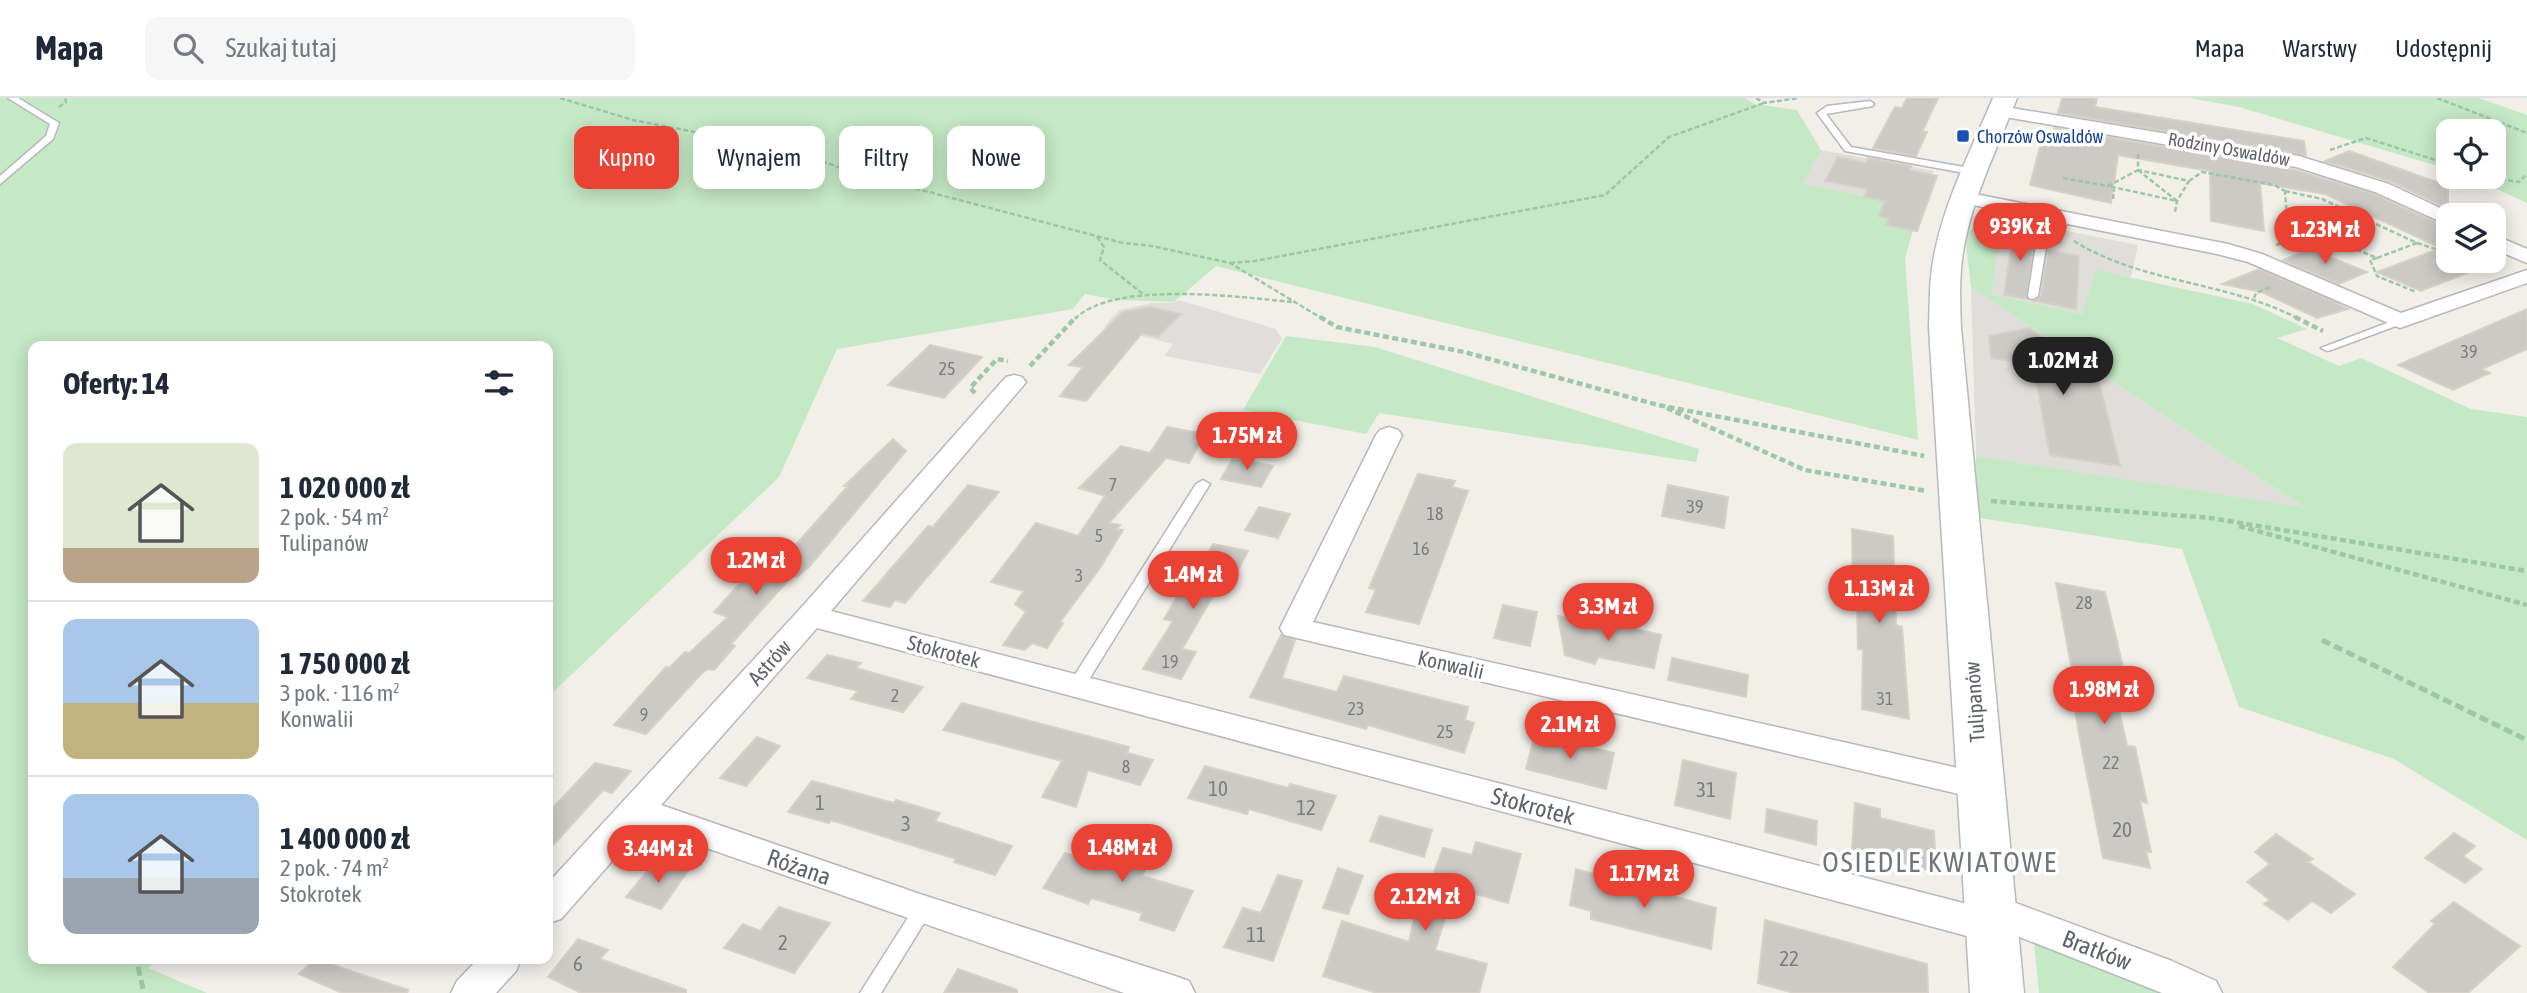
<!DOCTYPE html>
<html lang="pl">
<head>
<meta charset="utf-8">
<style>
	:root { --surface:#fff; --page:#f6f6f7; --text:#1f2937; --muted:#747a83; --line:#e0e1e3; --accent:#ea4335 }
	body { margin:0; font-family:"Asap Condensed",sans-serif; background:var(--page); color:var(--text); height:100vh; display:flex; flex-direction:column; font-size:26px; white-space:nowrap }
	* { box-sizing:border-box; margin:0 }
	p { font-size:23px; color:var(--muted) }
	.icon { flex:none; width:38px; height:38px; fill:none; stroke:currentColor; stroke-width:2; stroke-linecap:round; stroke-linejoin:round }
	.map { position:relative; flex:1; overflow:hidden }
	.drawer { position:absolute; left:28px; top:243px; width:525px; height:623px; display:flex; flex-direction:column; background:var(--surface); border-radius:14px; box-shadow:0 4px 18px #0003 }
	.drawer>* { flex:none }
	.top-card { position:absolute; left:574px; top:28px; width:665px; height:63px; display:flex; gap:14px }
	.tools { position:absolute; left:2436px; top:21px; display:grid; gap:14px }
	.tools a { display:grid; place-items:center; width:70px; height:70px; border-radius:14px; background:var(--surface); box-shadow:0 4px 18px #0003; font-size:35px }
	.price { position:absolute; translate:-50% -60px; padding:0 16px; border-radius:24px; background:var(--accent); color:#fff; font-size:23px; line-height:46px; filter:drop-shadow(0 2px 4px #0008) }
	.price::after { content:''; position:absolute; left:50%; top:42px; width:21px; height:16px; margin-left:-10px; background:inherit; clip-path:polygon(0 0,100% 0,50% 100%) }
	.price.active { background:#222; color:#fff }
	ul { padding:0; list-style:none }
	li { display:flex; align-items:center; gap:21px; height:175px; padding:0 35px }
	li+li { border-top:2px solid var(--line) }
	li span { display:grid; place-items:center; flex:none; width:196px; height:140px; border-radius:14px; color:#555 }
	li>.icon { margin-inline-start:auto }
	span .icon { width:84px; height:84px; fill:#fffc; stroke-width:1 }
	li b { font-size:30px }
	h2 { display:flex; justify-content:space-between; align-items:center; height:84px; padding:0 35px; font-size:30px }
	.chip { padding:0 24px; border-radius:14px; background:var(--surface); box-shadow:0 4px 18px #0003; font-size:24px; line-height:63px }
	.chip.active { background:var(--accent); color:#fff }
	header { display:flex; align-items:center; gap:42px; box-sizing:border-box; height:98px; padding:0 35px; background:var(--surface); border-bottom:2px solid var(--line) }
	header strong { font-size:33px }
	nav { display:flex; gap:38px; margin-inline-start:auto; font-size:24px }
	.search { width:490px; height:63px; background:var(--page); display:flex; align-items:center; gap:18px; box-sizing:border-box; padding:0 24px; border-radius:14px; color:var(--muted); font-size:26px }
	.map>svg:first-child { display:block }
</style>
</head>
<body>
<header>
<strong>Mapa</strong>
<div class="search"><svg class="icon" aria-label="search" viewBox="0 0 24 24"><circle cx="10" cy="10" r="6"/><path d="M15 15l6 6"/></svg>Szukaj tutaj</div>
<nav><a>Mapa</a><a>Warstwy</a><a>Udostępnij</a></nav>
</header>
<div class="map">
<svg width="2527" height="895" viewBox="0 0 2527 895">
	<rect width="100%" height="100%" fill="#f1efe8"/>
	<path fill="#e0deda" d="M 1821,52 L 1934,73 L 1919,109 L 1803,86 Z
		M 2001,120 L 2138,147 L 2131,179 L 2096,173 L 2082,216 L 1992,196 Z
		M 1971,189 L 1987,199 L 2306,411 L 1976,358 Z
		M 1179,202 L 1276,231 L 1282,241 L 1260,276 L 1164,258 L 1173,246 L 1104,229 L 1119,212 L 1151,205 L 1173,205 Z"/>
	<path fill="#c5e8c5" d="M 0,0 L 1745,0 L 1755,6 L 1797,12 L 1821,52 L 1803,86 L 1919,109 L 1905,161 L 1918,342 L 1216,168 L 1174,204 L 1118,202 L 1085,196 L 1073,211 L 837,251 L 779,379 L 548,599 L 548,248 L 33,248 L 33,861 L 160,861 L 148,870 L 207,895 L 0,895 Z
		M 2190,0 L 2479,0 L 2527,17 L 2527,105 L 2471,79 L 2494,79 L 2494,33 L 2448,33 L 2448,71 L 2239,9 Z
		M 1989,118 L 2001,120 L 1992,196 L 2082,216 L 2096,172 L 2253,206 L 2307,231 L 2277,240 L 2339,268 L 2361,260 L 2471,311 L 2527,319 L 2527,742 L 2394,661 L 2239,609 L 2182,451 L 1973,419 L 1976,358 L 2305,410 L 1971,189 L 1965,138 L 1982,120 Z
		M 1286,238 L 1375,249 L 1699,351 L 1696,364 L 1379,315 L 1366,336 L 1243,312 Z
		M 2034,844 L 2202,895 L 2039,895 Z"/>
	<path fill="#cccac5" stroke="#d6d1c6" stroke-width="2" d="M 1907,0 L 1938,0 L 1922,34 L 1927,34 L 1916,58 L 1873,50 L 1895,9 L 1902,10 Z
		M 2062,0 L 2097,0 L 2095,9 L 2304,43 L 2306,57 L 2058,15 Z
		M 2055,30 L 2295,72 L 2374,96 L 2448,130 L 2448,163 L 2472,173 L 2421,193 L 2377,174 L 2441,150 L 2325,96 L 2260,85 L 2264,133 L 2211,123 L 2210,73 L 2118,57 L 2111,105 L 2030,87 L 2044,33 L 2054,35 Z
		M 2349,53 L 2448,88 L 2448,111 L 2390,83 L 2325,63 Z
		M 1838,59 L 1866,65 L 1868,60 L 1911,68 L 1909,72 L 1937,78 L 1917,133 L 1886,127 L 1889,120 L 1879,118 L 1885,103 L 1864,99 L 1867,91 L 1825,83 Z
		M 2014,128 L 2036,132 L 2027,201 L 2004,197 Z
		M 2310,151 L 2367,174 L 2339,186 L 2283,162 Z
		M 2048,152 L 2079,158 L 2076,211 L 2035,203 L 2041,198 Z
		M 2259,171 L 2332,203 L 2348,211 L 2317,220 L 2262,194 L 2222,186 Z
		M 1150,209 L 1181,216 L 1158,239 L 1142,235 L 1086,303 L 1060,298 L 1083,269 L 1069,267 L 1123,214 Z
		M 2527,211 L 2527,251 L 2482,271 L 2490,275 L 2453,292 L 2398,267 Z
		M 2029,230 L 2097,275 L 2120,368 L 2050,357 L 2033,266 L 1991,260 L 1989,238 Z
		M 930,247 L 982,259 L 944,300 L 888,287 Z
		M 1167,329 L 1205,336 L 1189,365 L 1166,360 L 1109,425 L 1120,427 L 1116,431 L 1123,432 L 1100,470 L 1060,524 L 1063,525 L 1047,550 L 1032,545 L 1025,552 L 1003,547 L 1026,514 L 1015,506 L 1024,493 L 991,484 L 1036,425 L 1078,438 L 1105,398 L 1079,390 L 1121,348 L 1150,355 Z
		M 893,341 L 906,353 L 809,469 L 797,479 L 792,478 L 731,546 L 735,548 L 714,572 L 708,571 L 701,576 L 646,636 L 614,627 L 666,569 L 669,570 L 685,554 L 689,555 L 728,519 L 714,514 L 759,464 L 776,469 L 848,388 L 844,388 Z
		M 1233,360 L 1273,368 L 1261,389 L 1221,381 Z
		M 1418,376 L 1455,383 L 1452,389 L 1468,393 L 1419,526 L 1366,514 L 1376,492 L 1369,490 Z
		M 968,387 L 999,394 L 905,505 L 895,502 L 890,509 L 863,503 L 928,428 L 933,429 Z
		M 1668,387 L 1728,399 L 1724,430 L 1662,418 Z
		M 1259,409 L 1290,416 L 1278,440 L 1245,432 Z
		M 1852,431 L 1893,438 L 1896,527 L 1902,529 L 1909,621 L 1862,611 L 1863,552 L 1858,551 L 1857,505 L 1853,504 Z
		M 1213,446 L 1248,453 L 1235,478 L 1226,476 L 1182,551 L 1196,554 L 1181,581 L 1143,571 L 1173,523 L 1164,521 L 1178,497 L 1183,498 Z
		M 2056,485 L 2105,494 L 2127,585 L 2112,581 L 2127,648 L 2135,649 L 2147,705 L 2140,703 L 2151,754 L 2146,753 L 2150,770 L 2103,760 L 2079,636 L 2073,599 L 2077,600 Z
		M 1503,507 L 1537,514 L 1530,548 L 1494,540 Z
		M 1558,518 L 1605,527 L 1606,524 L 1661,537 L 1654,570 L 1598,559 L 1595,566 L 1565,557 Z
		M 1281,537 L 1295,542 L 1282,580 L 1337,594 L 1344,578 L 1468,609 L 1465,622 L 1474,625 L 1464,655 L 1368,627 L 1366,631 L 1250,599 Z
		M 827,557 L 861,565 L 856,570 L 923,589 L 903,614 L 851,601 L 858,593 L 807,580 Z
		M 1672,560 L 1748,577 L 1746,599 L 1668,582 Z
		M 962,605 L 1129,649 L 1127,655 L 1153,662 L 1140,687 L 1088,672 L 1076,709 L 1042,699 L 1062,663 L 943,632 Z
		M 1535,636 L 1614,655 L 1606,691 L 1526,671 Z
		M 757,639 L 780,648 L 746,688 L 720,680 Z
		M 1683,662 L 1736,675 L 1730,721 L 1675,707 Z
		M 595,665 L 631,673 L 612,695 L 603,692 L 548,753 L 548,715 Z
		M 1205,668 L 1288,690 L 1290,686 L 1336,698 L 1321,732 L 1249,711 L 1247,716 L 1188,700 Z
		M 812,683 L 894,705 L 896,702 L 940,715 L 935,723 L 1012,748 L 995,777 L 954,764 L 956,761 L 831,722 L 829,725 L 788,714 Z
		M 1855,705 L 1880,711 L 1880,720 L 1934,733 L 1936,774 L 1852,751 Z
		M 1767,711 L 1817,723 L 1816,747 L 1765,734 Z
		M 1380,718 L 1432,732 L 1424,759 L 1370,743 Z
		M 2454,735 L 2475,748 L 2463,758 L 2482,771 L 2465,785 L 2425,760 Z
		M 2276,736 L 2313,761 L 2308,764 L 2355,796 L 2331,815 L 2312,803 L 2288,822 L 2264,806 L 2270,802 L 2247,784 L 2270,766 L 2255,754 Z
		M 1124,738 L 1156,746 L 1142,778 L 1193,793 L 1174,833 L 1140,822 L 1142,815 L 1091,800 L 1088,806 L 1043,790 L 1065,755 L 1109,770 Z
		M 1476,744 L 1521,756 L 1508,805 L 1455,790 L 1435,852 L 1487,866 L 1479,895 L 1377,895 L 1323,878 L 1342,823 L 1409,844 L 1416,811 L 1420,812 L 1443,750 L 1472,757 Z
		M 662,763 L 690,770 L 661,811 L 626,799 L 649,771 L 655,772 Z
		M 1338,770 L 1363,778 L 1348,816 L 1323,810 Z
		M 1576,771 L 1716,810 L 1711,851 L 1591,821 L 1591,813 L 1570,807 Z
		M 1278,777 L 1302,783 L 1273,863 L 1224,849 L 1243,810 L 1261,815 Z
		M 2454,804 L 2520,848 L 2468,895 L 2429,895 L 2393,869 L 2435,826 L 2431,823 Z
		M 779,809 L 830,825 L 794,875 L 724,850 L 743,826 L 760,833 Z
		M 1765,822 L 1927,866 L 1928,895 L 1794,895 L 1758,885 Z
		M 578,841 L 608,852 L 600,861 L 686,892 L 686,895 L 581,895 L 548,879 Z
		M 315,861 L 408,892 L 407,895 L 342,895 L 299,876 Z
		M 958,871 L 1017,892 L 1017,895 L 944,895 Z"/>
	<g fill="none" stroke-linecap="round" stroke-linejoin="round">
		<defs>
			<path id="lane" d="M 8,0 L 18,0 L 59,25 L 53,41 L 0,86 L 0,78 L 46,38 L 50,26 Z
				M 1870,3 L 1874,6 L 1873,8 L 1826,16 L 1851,49 L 1975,71 L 1980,74 L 1975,77 L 1845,53 L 1817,15 L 1827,8 Z
				M 2060,117 L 2069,119 L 2060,144 L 2046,149 L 2038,198 L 2033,201 L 2029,200 L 2028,198 L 2036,147 L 2051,142 Z
				M 2400,220 L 2404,221 L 2404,225 L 2331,252 L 2327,253 L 2321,250 Z
				M 1203,382 L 1210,386 L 1083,591 L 1071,591 L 1069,587 L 1071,583 L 1196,386 Z
				M 923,804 L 930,807 L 932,812 L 881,895 L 860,895 L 916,807 Z"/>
			<path id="street" d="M 2000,8 L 2299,58 L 2389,86 L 2455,117 L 2448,117 L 2448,127 L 2375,94 L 2296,69 L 1994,17 L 1991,13 Z
				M 1965,94 L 2228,146 L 2262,156 L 2401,215 L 2527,172 L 2527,185 L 2400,230 L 2248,164 L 2217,156 L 1958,104 L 1955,100 L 1958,96 Z
				M 2494,137 L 2527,151 L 2527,165 L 2494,151 Z
				M 1014,277 L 1022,279 L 1026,284 L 1022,289 L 831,513 L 1967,806 L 2013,804 L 2172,863 L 2216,883 L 2222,895 L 2162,895 L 2012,836 L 1967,838 L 817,530 L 661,707 L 923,797 L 1175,878 L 1189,883 L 1195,895 L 1124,895 L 643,728 L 561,821 L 548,825 L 548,785 L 800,511 L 1006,279 Z
				M 1389,329 L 1398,332 L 1402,337 L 1313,524 L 1980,675 L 1992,679 L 1997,688 L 1992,697 L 1980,701 L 1284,537 L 1280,530 L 1376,337 L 1380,332 Z
				M 478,861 L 521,861 L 516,873 L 496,895 L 451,895 L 457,883 Z"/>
			<path id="secondary" d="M 1993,0 L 2017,0 C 1997,51 1972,100 1963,154 C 1959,179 1960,205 1961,230 L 2024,895 L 1970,895 L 1929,230 C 1930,204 1929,179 1935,153 C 1946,100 1972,50 1993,0 Z"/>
		</defs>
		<use href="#lane" stroke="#b5b8bc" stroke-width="3"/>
		<use href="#street" stroke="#b5b8bc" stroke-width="3"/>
		<use href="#secondary" stroke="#b6babf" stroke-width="3"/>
		<path stroke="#9cc7a9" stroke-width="2.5" stroke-dasharray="5 2.5" stroke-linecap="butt" d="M 560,0 L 633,22 L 798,54 L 849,73 L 1123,145 L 1152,148 L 1230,165 L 1323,221
			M 1756,0 L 1764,5 L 1799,0
			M 2437,0 L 2527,35
			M 59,9 L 66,4 L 65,0
			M 2330,52 L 2366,40 L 2448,66
			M 2138,56 L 2138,72 L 2189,83 L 2177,103 L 2175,114
			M 2138,72 L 2177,103 L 2108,88 Z
			M 2486,79 L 2519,84 L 2527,76
			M 2063,80 L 2108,88
			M 2189,83 L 2202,74 L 2274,87 L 2285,93
			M 2285,93 L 2322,101 L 2417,145 L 2377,160 L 2336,143 L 2288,133 Z
			M 2113,101 L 2114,91
			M 1097,139 L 1104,149 L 1100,162 L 1143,196
			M 2074,143 C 2143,186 2227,183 2299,221
			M 2417,145 L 2448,155
			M 2276,147 L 2289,143 L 2288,133
			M 2377,160 L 2370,162 L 2377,178 L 2416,194
			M 2471,163 L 2490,169
			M 1230,165 L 1255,163 L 1605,97 L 1669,39 L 1764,5
			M 2254,200 L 2256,195 L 2270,189
			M 1075,221 C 1112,182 1241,199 1292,204"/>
		<path stroke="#9cc7a9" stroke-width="4.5" stroke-dasharray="6 3.5" stroke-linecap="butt" d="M 1320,219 L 1337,229 L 1464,254 L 1658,307 L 1924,358
			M 2295,219 L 2323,233
			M 1030,268 L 1076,219
			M 975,295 L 970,290 L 997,261 L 1008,263
			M 1667,310 L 1805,372 L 1927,393
			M 1991,403 L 2211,420 L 2527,473
			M 2239,428 L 2527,507"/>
		<path stroke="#9cc7a9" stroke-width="5" stroke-dasharray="9 4.5" stroke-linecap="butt" d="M 2322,542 L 2527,642
			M 138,869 L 144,895"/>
		<use href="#lane" fill="#fff" fill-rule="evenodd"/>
		<use href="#street" fill="#fff" fill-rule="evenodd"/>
		<use href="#secondary" fill="#fff" fill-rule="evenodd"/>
	</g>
	<rect fill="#1a4fb4" stroke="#fff" stroke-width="2.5" x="1956" y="31" width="14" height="14" rx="3.5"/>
	<g text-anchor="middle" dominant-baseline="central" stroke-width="7" stroke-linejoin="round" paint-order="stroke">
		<g font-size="18" fill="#164399" stroke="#fff" text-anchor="start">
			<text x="1977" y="38">Chorzów Oswaldów</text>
		</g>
		<g font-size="18" fill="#5f6368" stroke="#fff">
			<text transform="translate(2229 51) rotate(10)">Rodziny Oswaldów</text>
		</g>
		<g font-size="18" fill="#7a7d7f">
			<text x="2469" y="253">39</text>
			<text x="947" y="270">25</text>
			<text x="1113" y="386">7</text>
			<text x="1695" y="408">39</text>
			<text x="1435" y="415">18</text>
			<text x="1099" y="437">5</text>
			<text x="1421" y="450">16</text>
			<text x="1079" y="477">3</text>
			<text x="2084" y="504">28</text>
			<text x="1170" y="563">19</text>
			<text x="895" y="597">2</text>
			<text x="1885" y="600">31</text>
			<text x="1356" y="610">23</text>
			<text x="644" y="616">9</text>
			<text x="1445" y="633">25</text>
			<text x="2111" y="664">22</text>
			<text x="1126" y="668">8</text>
		</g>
		<g font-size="21" fill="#5f6368" stroke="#fff">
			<text transform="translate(944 553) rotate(15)">Stokrotek</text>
			<text transform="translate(769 564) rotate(-48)">Astrów</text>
			<text transform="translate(1451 566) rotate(13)">Konwalii</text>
			<text transform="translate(1974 604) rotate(-94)">Tulipanów</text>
		</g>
		<g font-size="21" fill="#7a7d7f">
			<text x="1218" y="690">10</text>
			<text x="1706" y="691">31</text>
			<text x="820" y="704">1</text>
			<text x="1306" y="709">12</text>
			<text x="906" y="725">3</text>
			<text x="2122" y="731">20</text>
			<text x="1256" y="836">11</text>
			<text x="783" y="844">2</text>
			<text x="1789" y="860">22</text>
			<text x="578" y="865">6</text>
		</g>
		<g font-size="24" fill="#5f6368" stroke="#fff">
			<text transform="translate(1533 708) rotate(15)">Stokrotek</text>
			<text transform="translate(799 769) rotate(19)">Różana</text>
			<text transform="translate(2097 852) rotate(21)">Bratków</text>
		</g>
		<g font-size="28" letter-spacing="2" fill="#70757a" stroke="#fff">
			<text x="1940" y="764">OSIEDLE KWIATOWE</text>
		</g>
	</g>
</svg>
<div class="tools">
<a><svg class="icon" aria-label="locate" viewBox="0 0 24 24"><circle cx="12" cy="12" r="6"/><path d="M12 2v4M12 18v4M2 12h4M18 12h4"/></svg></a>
<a><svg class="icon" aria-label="layers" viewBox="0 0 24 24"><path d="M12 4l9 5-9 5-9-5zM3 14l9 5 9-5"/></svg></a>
</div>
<b class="price" style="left:2020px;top:165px">939K zł</b>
<b class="price" style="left:2325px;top:168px">1.23M zł</b>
<b class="price active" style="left:2063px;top:299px">1.02M zł</b>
<b class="price" style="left:1247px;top:374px">1.75M zł</b>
<b class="price" style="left:756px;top:499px">1.2M zł</b>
<b class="price" style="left:1193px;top:513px">1.4M zł</b>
<b class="price" style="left:1879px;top:527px">1.13M zł</b>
<b class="price" style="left:1608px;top:545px">3.3M zł</b>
<b class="price" style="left:2104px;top:628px">1.98M zł</b>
<b class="price" style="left:1570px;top:663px">2.1M zł</b>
<b class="price" style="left:1122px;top:786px">1.48M zł</b>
<b class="price" style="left:658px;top:787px">3.44M zł</b>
<b class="price" style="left:1644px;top:812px">1.17M zł</b>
<b class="price" style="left:1425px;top:835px">2.12M zł</b>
<div class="top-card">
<a class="chip active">Kupno</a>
<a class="chip">Wynajem</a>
<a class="chip">Filtry</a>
<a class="chip">Nowe</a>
</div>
<section class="drawer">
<h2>Oferty: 14<svg class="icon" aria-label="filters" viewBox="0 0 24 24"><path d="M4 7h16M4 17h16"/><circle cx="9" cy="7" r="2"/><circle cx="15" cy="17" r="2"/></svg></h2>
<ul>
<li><span style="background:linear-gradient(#dfe7d0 75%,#b9a48a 0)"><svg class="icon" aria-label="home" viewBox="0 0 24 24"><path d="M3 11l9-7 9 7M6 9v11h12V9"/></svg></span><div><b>1 020 000 zł</b><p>2 pok. · 54 m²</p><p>Tulipanów</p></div></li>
<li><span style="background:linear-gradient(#a9c7e8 60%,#c2b280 0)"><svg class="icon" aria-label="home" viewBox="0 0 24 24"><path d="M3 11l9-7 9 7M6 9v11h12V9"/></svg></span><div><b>1 750 000 zł</b><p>3 pok. · 116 m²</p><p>Konwalii</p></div></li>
<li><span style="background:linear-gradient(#a9c7e8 60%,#9aa5b1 0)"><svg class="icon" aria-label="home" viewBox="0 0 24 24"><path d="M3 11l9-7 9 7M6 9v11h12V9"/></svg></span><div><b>1 400 000 zł</b><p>2 pok. · 74 m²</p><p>Stokrotek</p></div></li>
</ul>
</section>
</div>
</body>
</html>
